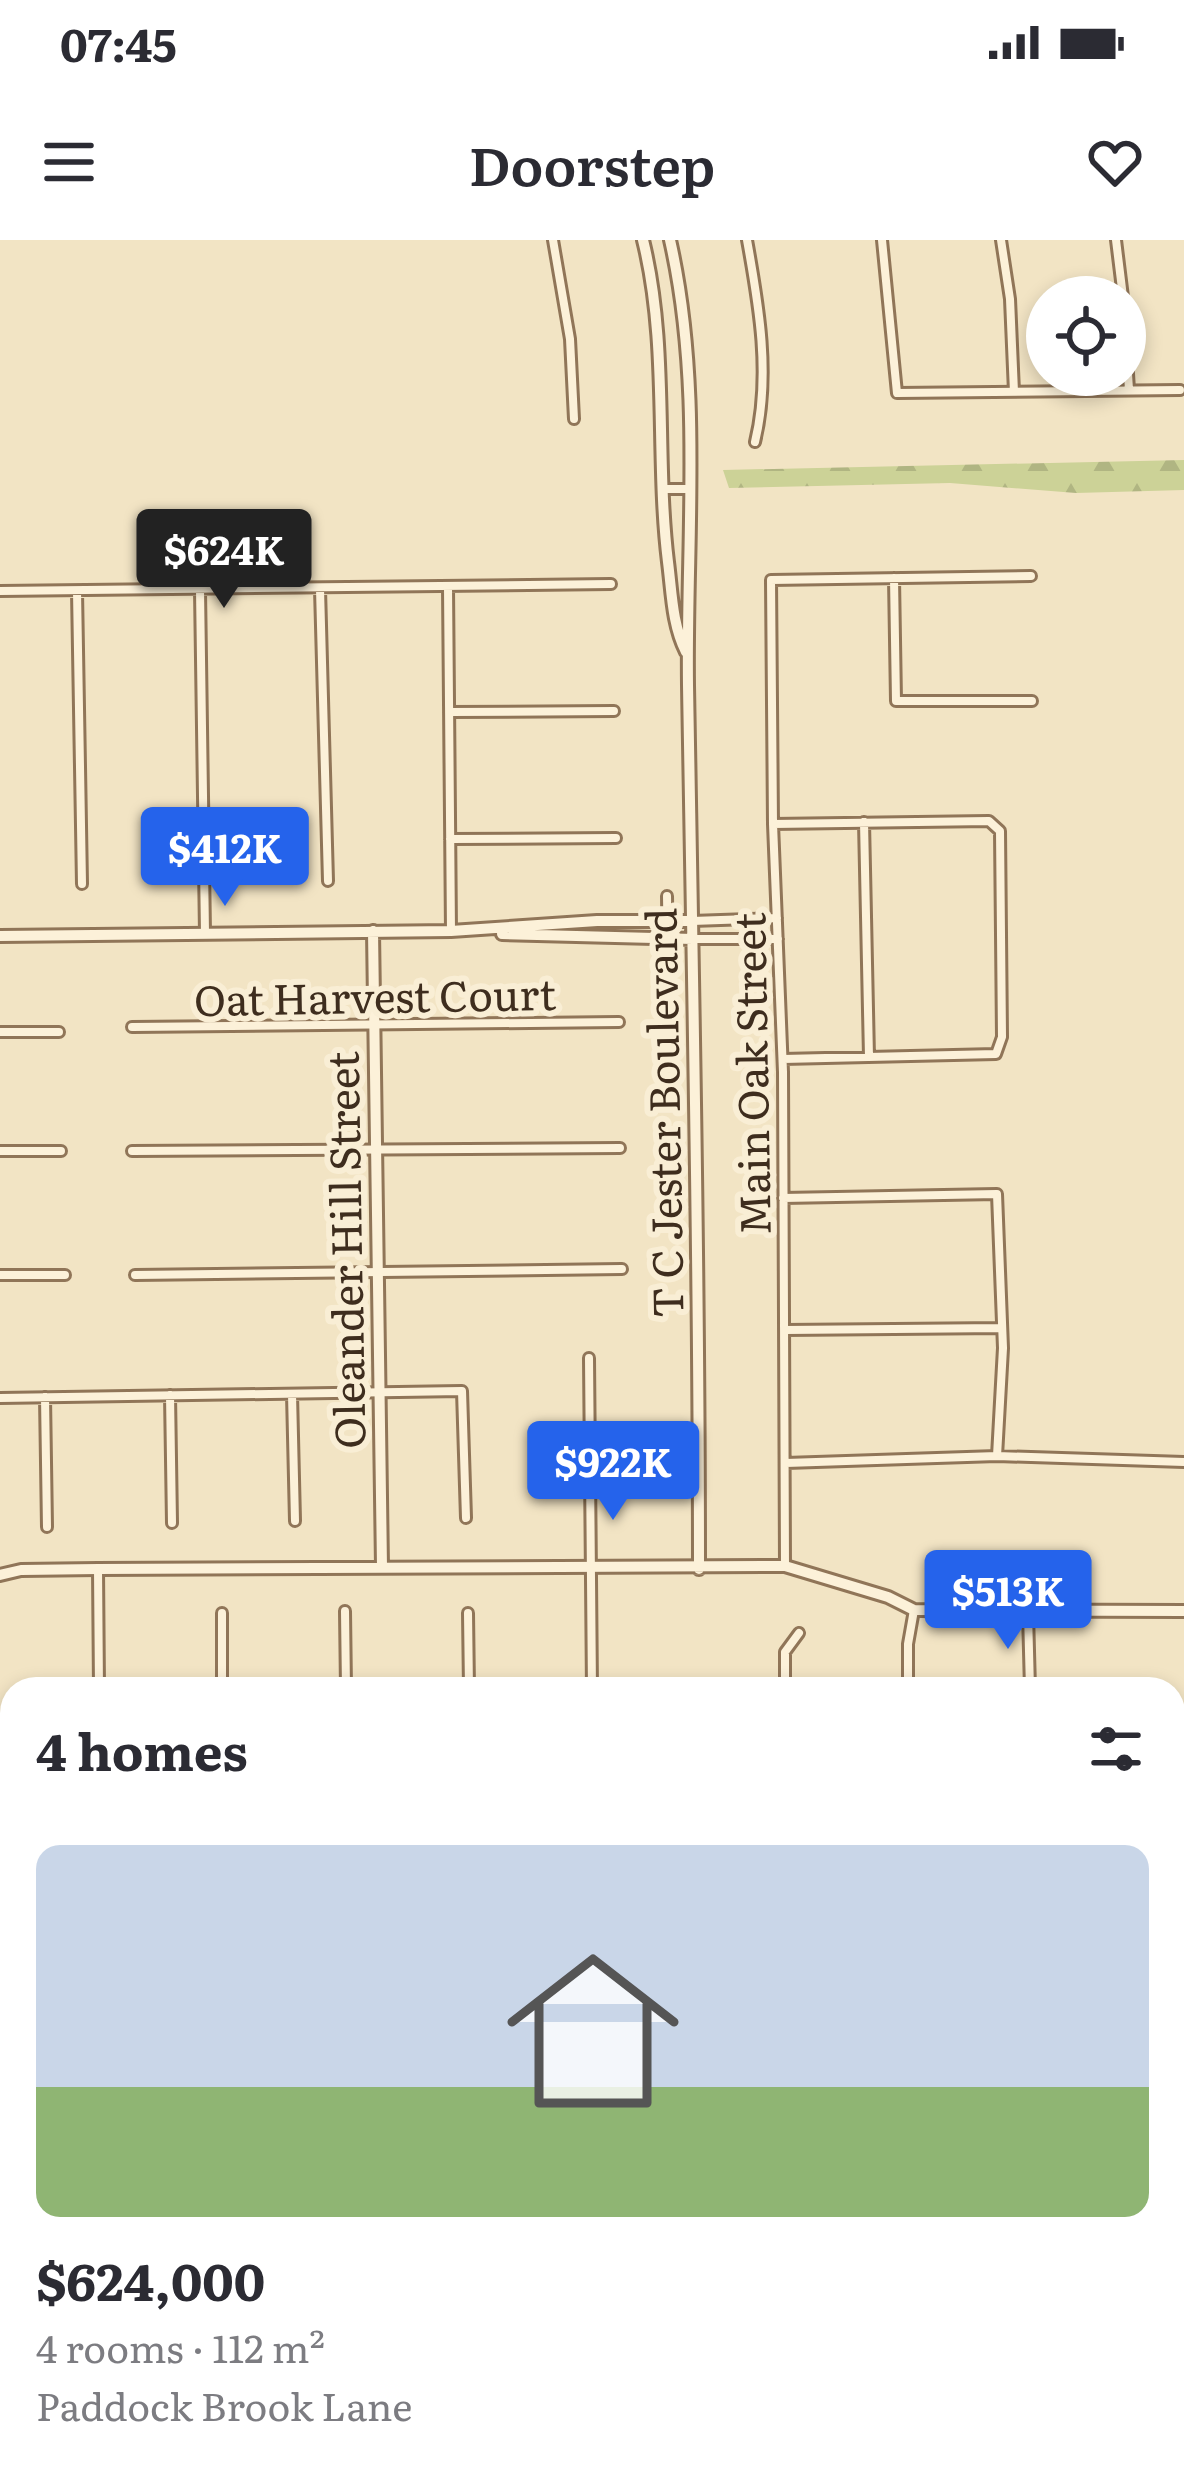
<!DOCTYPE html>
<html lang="en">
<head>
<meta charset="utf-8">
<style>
	:root { --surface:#fff; --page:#f2f2f3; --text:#2b2b33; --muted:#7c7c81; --line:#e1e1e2; --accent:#2563eb }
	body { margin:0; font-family:Literata,serif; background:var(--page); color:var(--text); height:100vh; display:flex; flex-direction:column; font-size:45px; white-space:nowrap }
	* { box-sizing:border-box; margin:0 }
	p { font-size:39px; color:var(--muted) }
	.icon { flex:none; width:66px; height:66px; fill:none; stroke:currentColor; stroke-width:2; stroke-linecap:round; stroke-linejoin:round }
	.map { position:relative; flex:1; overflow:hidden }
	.side { position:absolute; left:0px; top:1437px; width:1185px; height:807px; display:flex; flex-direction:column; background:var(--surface); border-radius:36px 36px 0 0; box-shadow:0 6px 18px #0003 }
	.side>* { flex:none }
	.fabs { position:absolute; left:1026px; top:36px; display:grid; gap:24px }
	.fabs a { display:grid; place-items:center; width:120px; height:120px; border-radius:50%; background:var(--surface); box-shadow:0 6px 18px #0003; font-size:60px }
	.price { position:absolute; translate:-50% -102px; padding:0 27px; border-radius:12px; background:var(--accent); color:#fff; font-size:39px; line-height:78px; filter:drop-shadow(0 3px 6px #0008) }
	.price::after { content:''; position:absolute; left:50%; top:72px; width:36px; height:27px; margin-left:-18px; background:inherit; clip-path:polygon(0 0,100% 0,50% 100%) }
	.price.current { background:#222; color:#fff }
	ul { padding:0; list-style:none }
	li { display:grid; align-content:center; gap:24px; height:636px; padding:0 36px }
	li+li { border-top:3px solid var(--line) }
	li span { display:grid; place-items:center; height:372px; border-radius:24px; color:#555 }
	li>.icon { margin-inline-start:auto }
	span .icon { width:216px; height:216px; fill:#fffc; stroke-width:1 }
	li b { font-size:51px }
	h2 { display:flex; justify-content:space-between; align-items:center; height:144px; padding:0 36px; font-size:51px }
	.status { display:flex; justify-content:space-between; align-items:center; height:84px; padding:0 60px; background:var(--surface); direction:ltr }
	.status svg { height:33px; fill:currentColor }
	header { display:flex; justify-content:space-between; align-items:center; height:156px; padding:0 36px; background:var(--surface); font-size:54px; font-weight:600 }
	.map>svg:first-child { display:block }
</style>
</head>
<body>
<div class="status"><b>07:45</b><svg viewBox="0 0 49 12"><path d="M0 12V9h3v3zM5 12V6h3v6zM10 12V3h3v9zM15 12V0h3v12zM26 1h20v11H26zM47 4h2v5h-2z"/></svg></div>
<header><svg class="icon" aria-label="menu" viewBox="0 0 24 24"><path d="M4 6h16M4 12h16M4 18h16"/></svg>Doorstep<svg class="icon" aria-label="heart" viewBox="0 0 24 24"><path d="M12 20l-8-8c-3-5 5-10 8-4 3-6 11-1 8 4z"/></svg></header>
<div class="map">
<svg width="1184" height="2243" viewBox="0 0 1184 2243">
	<defs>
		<pattern id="forest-firs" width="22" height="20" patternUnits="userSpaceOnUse" patternTransform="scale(3)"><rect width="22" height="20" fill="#ccd297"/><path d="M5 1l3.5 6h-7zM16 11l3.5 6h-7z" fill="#b0b582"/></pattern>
	</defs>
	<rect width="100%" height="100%" fill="#f2e4c4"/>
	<path fill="url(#forest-firs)" d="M 1184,220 L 1184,250 L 1076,253 L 950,243 L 729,248 L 723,230 Z"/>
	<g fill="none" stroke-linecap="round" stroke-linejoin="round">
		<defs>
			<path id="minor" d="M 553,0 L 570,99 L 574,179
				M 747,0 C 759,66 771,136 755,202
				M 882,0 L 897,153 L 1180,150
				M 1001,0 L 1010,59 L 1014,152
				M 1116,0 L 1123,57
				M 1125,85 L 1129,150
				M 662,249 L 689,249
				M 894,338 L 896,461 L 1032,461
				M 448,347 L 451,691
				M 320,349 L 328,641
				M 200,350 L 205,693
				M 0,351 L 611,344
				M 77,351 L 82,644
				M 449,472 L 614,471
				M 864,582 L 869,817
				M 773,584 L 989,581 L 1000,591 L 1002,797 L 996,814 L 783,819
				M 450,599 L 616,598
				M 667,656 L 668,720
				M 692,681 L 777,678
				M 693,699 L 778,699
				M 132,787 L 619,782
				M 0,792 L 59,792
				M 0,911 L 61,911
				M 132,911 L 620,908
				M 783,958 L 997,954 L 1003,1108 L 997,1216
				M 0,1035 L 65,1035
				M 135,1035 L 622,1029
				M 785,1090 L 1002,1088
				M 589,1118 L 592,1449
				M 292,1154 L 295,1281
				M 170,1155 L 172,1283
				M 45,1157 L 47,1287
				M 0,1158 L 462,1151 L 466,1278
				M 786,1223 L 997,1216 L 1184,1222
				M 785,1326 L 783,832 L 773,584 L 771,340 L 1031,336
				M 98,1329 L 99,1449
				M 345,1371 L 346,1449
				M 222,1373 L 222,1449
				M 468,1373 L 469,1449
				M 1028,1373 L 1030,1449
				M 785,1449 L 785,1412 L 799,1393
				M 908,1449 L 908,1404 L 914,1370
				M 1173,1503 L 1184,1503
				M 1173,1622 L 1184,1622
				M 0,1706 L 12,1722
				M 1173,1753 L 1184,1753
				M 0,1957 L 12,1957
				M 998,2232 L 998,2243
				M 56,2243 L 65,2232"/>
			<path id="tertiary" d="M 643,0 C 669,105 655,215 668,322 C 672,353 672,384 686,412
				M 670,0 C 703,145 686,297 688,445 C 693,740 699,1034 699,1329
				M 373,691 L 382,1327
				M 502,694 L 693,699
				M 0,696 L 451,691 L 597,681 L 692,681
				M 0,1335 L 21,1330 L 98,1329 L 785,1326 L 888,1357 L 914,1370 L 1184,1371"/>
			<path id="primary" d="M 0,2235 L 14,2243"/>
		</defs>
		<use href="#minor" stroke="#907558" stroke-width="14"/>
		<use href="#tertiary" stroke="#907558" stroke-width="16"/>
		<use href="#primary" stroke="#5d432d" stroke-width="20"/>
		<use href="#minor" stroke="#fcf1d9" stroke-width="8"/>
		<use href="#tertiary" stroke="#fcf1d9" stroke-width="10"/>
		<use href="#primary" stroke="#f8d999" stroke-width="14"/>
	</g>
	<g text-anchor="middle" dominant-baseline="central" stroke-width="12" stroke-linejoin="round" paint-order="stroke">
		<g font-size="42" fill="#3e2d1e" stroke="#f9eed5">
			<text transform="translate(375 755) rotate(-1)">Oat Harvest Court</text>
			<text transform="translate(750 834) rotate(-91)">Main Oak Street</text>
			<text transform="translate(662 873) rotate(-91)">T C Jester Boulevard</text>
			<text transform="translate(344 1010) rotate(-91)">Oleander Hill Street</text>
		</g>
	</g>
</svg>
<div class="fabs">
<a><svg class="icon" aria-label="locate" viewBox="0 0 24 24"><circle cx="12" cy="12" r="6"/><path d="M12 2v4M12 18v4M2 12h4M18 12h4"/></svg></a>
</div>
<b class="price current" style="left:224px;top:371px">$624K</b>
<b class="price" style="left:225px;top:669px">$412K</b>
<b class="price" style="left:613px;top:1283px">$922K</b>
<b class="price" style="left:1008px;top:1412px">$513K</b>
<section class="side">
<h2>4 homes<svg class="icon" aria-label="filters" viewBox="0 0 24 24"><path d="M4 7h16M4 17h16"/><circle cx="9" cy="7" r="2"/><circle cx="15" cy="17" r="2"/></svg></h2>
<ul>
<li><span style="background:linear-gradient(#c9d6e8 65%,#8fb573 0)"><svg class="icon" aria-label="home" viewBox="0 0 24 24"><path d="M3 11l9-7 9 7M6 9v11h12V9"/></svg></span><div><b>$624,000</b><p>4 rooms · 112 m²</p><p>Paddock Brook Lane</p></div></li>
</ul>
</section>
</div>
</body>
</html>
